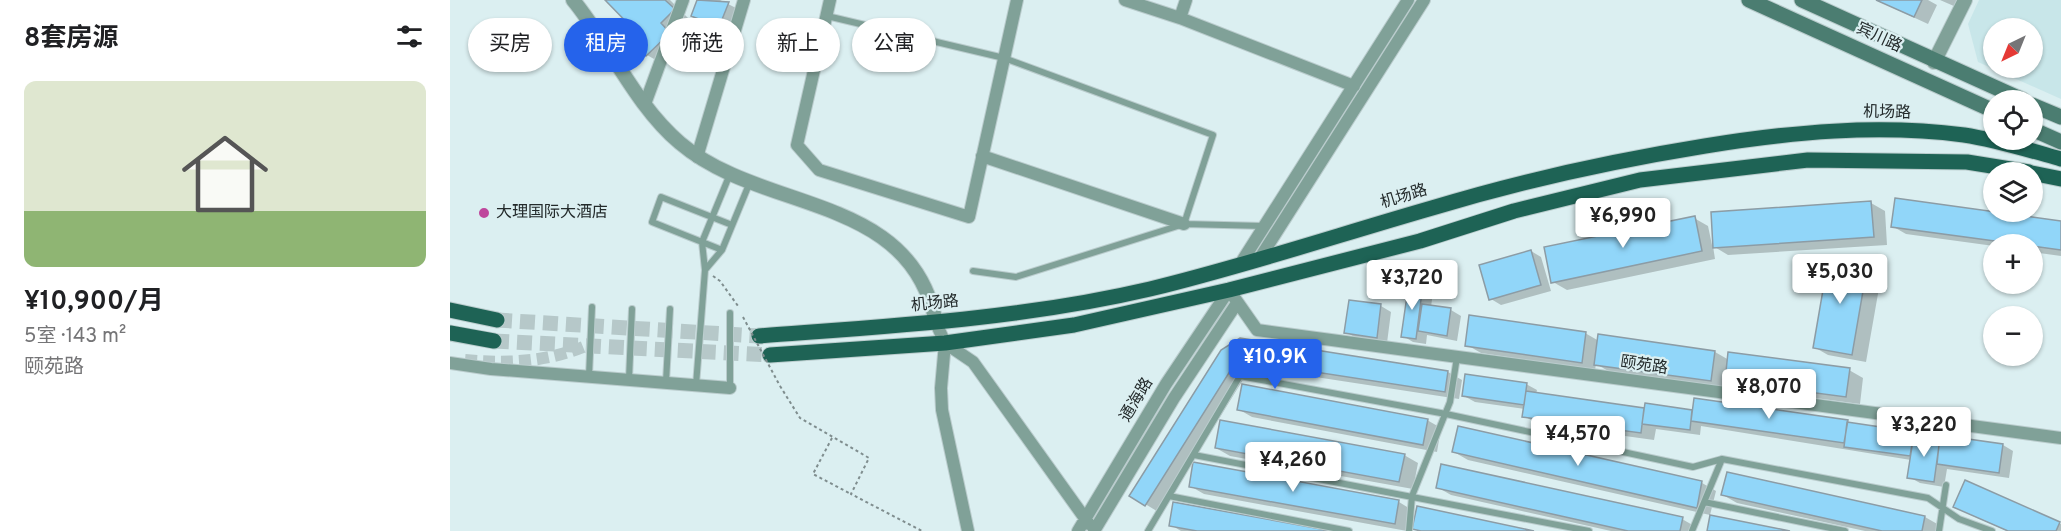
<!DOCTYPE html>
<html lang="zh">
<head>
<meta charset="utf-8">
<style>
	:root { --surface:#fff; --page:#f6f6f6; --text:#202124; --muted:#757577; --line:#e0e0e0; --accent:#2563eb }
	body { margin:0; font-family:Overpass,"Noto Sans SC",sans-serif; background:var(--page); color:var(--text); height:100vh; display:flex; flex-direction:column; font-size:22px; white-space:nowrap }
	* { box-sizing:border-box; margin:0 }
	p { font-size:20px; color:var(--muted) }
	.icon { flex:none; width:33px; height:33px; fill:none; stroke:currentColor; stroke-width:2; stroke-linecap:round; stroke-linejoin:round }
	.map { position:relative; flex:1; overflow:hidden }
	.drawer { display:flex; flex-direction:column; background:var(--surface); width:450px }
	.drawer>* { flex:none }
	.guide { position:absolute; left:18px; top:18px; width:570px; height:54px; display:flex; gap:12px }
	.needle { width:39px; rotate:223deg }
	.buttons { position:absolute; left:1533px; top:18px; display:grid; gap:12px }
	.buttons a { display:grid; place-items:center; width:60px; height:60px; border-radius:50%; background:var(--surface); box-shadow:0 2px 4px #0004; font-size:30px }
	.price { position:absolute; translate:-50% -51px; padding:0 14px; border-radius:6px; background:#fff; color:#222; font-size:20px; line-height:39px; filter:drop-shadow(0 2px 3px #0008) }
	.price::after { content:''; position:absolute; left:50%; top:36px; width:18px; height:14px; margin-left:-9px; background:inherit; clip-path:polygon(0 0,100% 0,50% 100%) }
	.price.current { background:var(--accent); color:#fff }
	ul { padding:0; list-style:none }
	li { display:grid; align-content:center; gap:12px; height:318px; padding:0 24px }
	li+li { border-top:2px solid var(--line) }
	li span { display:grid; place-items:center; height:186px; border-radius:12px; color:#555 }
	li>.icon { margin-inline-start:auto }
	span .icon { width:108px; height:108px; fill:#fffc; stroke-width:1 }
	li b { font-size:26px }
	h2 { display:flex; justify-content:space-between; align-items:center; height:72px; padding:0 24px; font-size:26px }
	.pill { padding:0 21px; border-radius:27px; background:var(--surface); box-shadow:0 2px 4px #0004; font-size:21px; line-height:54px }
	.pill.current { background:var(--accent); color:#fff }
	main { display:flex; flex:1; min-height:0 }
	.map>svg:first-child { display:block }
</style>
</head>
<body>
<main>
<section class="drawer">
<h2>8套房源<svg class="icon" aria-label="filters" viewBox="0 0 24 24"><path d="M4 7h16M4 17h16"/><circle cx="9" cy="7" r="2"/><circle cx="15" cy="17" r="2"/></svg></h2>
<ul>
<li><span style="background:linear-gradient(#dfe7d0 70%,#8fb573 0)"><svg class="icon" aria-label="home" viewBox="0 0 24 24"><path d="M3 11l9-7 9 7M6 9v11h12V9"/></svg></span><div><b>¥10,900/月</b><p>5室 · 143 m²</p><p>颐苑路</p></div></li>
</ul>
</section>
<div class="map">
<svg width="1611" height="531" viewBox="0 0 1611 531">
	<rect width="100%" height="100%" fill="#dbeff1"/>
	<path fill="#c8e6e9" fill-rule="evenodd" d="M 1529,0 L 1611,0 L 1611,99 L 1528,62 L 1518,24 ZM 1544,28 L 1582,28 L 1582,68 L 1544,68 Z"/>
	<path fill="#0003" d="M 157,0 L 220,0 L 238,18 L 224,32 L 233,41 L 211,63 L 197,55 L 192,36 Z
		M 249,0 L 270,0 L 288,9 L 280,31 L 243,15 Z
		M 1426,0 L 1478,0 L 1487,5 L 1478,24 Z
		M 1490,0 L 1517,0 L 1513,10 Z
		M 1421,203 L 1435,211 L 1437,245 L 1278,255 L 1263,246 L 1265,259 L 1117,290 L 1103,282 L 1244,218 L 1258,226 L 1262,245 Z
		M 1611,222 L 1611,256 L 1582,252 L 1582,244 L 1544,246 L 1456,234 L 1442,226 Z
		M 1081,251 L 1091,257 L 1101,291 L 1051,305 L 1041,299 Z
		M 1418,263 L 1432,271 L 1416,362 L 1378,355 L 1364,347 Z
		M 960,284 L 973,286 L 983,292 L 981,307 L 1001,310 L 1011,316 L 1007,341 L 977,335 L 976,344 L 963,342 L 953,336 Z
		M 900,301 L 931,306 L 941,312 L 937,343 L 906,338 L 896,332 Z
		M 1135,333 L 1149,341 L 1265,352 L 1279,360 L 1399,370 L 1413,378 L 1410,404 L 1290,388 L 1276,380 L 1275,388 L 1160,372 L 1146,364 L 1145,370 L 1031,353 L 1017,345 Z
		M 791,340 L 998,372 L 1012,380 L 1009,399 L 801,367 L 710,513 L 682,496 Z
		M 1076,384 L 1087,390 L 1086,394 L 1195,410 L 1196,405 L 1244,411 L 1397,422 L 1403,425 L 1491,440 L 1553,445 L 1563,451 L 1559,478 L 1497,469 L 1494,487 L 1470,483 L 1459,477 L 1461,460 L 1251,426 L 1250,435 L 1206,429 L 1204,440 L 1088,424 L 1074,416 L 1075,409 L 1025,402 L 1014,396 Z
		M 788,409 L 977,420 L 991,428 L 987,452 L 802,417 Z
		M 1009,428 L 1252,483 L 1266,491 L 1260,515 L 1018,460 L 1004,452 Z
		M 766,448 L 954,455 L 968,463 L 963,489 L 780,456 Z
		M 1278,474 L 1475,517 L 1489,525 L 1488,531 L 1415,531 L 1287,503 L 1273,495 Z
		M 1516,482 L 1611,524 L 1611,531 L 1557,531 L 1519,514 L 1505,506 Z
		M 740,486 L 949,502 L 962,510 L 957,531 L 754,494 Z
		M 987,487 L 1232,519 L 1246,527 L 1245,531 L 1161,531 L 1001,495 Z
		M 721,525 L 874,531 L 731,531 Z"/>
	<path fill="#91d6f9" stroke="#8c9ca5" stroke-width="1.5" d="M 155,0 L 215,0 L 225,9 L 211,23 L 220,33 L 196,56 L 183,43 L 190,36 Z
		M 247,0 L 279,2 L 269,27 L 241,16 Z
		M 1426,0 L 1472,0 L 1464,17 Z
		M 1445,198 L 1611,221 L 1611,250 L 1441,227 Z
		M 1421,201 L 1424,237 L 1263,248 L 1261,212 Z
		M 1245,216 L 1252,251 L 1101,283 L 1094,247 Z
		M 1081,250 L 1091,285 L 1039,300 L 1029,265 Z
		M 1379,255 L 1418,262 L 1402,355 L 1363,348 Z
		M 959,282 L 973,284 L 966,339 L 951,337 Z
		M 899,300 L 931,304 L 927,338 L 894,333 Z
		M 972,304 L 1001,308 L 997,336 L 968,331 Z
		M 1019,315 L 1136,332 L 1132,363 L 1015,346 Z
		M 1148,334 L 1265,351 L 1261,381 L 1144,365 Z
		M 790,338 L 998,371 L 995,392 L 787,360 L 695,506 L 679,496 L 771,350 Z
		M 1278,352 L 1400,368 L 1396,397 L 1275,381 Z
		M 1015,374 L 1077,383 L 1074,405 L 1012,396 Z
		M 792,384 L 978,419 L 973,445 L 787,410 Z
		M 1076,391 L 1194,408 L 1191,433 L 1072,417 Z
		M 1244,398 L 1398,420 L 1394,443 L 1241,421 Z
		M 1195,403 L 1242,410 L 1240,430 L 1192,424 Z
		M 770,420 L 955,454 L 949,482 L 765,448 Z
		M 1397,422 L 1464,432 L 1460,456 L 1394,447 Z
		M 1008,426 L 1252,481 L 1247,508 L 1002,452 Z
		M 1464,434 L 1490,438 L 1484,482 L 1457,478 Z
		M 1490,435 L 1553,444 L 1549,473 L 1487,464 Z
		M 743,462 L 949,500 L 945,524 L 739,487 Z
		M 991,464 L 1233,517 L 1230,531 L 1178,531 L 986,488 Z
		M 1277,472 L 1475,516 L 1472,531 L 1432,531 L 1271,495 Z
		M 1515,480 L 1610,522 L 1606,531 L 1558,531 L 1503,507 Z
		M 723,502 L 882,531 L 747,531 L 719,526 Z
		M 967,506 L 1084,531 L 971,531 L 962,529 Z
		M 1260,515 L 1340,531 L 1257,531 Z"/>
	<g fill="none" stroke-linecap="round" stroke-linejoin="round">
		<path stroke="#b6c8c9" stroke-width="12" stroke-dasharray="12 6" stroke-linecap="butt" d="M 15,360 C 58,364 100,362 140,344"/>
		<path stroke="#b6c8c9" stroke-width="15" stroke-dasharray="15 8" stroke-linecap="butt" d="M 47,320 L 309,336
			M 44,341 L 320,355"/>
		<defs>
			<path id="service" d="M 377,16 L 554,58 L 763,135 L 734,224 L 566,277 L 523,271
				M 734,224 L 814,226
				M 272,250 L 202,222 L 211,197 L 282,225
				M 255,270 L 252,242 L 280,174
				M 139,376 L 142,307
				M 179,379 L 182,309
				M 216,382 L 220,309
				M 246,385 L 255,270 L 272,250 L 300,182
				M 280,388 L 280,313
				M 744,455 L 1139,531
				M 719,496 L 899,531
				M 1254,502 L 1395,531
				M 698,531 L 790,376 L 996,414 L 1243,467 L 1272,459 L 1478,498 L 1509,519 L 1542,531
				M 959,531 L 962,496 L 1000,402 L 1007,357
				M 1242,531 L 1272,459
				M 1489,531 L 1496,485"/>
			<path id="minor" d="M 380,0 L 347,145 L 369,170 L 519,217 L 567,0
				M 675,0 L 730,18 L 904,86
				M 730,18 L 736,0
				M 195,104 L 233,0
				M 532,156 L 734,224
				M 247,157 L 294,0
				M 808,261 L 974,0
				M 789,266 L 958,0
				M 486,323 L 495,343 L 491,388 L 492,410 L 518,531
				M 495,343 L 523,362 L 639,524
				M 0,363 L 41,369 L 280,388
				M 628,531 L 716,384 L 779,290 L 807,330 L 1611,438
				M 644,531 L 724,398 L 787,303"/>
			<path id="tertiary" d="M 123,0 C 160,45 185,105 230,143 C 313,214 461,192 486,323
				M 1484,62 L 1515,0"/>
			<path id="secondary" d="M 1299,0 L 1544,111
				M 1352,0 L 1573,100
				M 1582,105 L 1611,117
				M 1582,129 L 1611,142"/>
			<path id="primary" d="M 1582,173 L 1611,179
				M 0,310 L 47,320
				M 0,333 L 44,341
				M 309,336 C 440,326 572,319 700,289 C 795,266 888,235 982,208 C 1071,181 1162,161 1255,146 C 1341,132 1427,124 1514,135 C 1547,140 1579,150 1611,159
				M 320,355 L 495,343 L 624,325 L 779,290 L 970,241 L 1064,211 L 1190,180 L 1358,160 L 1517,162 L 1579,172"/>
		</defs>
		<use href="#service" stroke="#bacccd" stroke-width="8"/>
		<use href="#minor" stroke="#bacccd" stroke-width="14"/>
		<use href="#tertiary" stroke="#bacccd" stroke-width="16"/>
		<use href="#secondary" stroke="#bacccd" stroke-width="17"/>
		<use href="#primary" stroke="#bacccd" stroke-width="17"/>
		<path stroke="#7f8d8e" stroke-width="2" stroke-dasharray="3 3" stroke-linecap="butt" d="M 263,276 L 270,281 L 288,306
			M 330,386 L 350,418 L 419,458 L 401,494 L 472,531
			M 382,438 L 363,474 L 401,494"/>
		<use href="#service" stroke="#80a198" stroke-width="6"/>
		<use href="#minor" stroke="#80a198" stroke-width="12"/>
		<use href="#tertiary" stroke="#80a198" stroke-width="14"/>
		<use href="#secondary" stroke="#4b7d71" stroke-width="15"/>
		<use href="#primary" stroke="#1e6355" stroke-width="15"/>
		<path stroke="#7f8d8e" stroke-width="2" stroke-dasharray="3 3" stroke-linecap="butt" d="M 293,317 L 330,386"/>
	</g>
	<circle fill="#be469c" stroke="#dbeff1" stroke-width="2" cx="34" cy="213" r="6"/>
	<g text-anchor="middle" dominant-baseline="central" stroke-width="4.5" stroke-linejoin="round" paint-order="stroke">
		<g font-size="16" fill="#232a2b" stroke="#dbeff1">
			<text transform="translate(1429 38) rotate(25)">宾川路</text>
			<text transform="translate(1437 113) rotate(1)">机场路</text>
			<text transform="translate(954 197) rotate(-17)">机场路</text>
			<text transform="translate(485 304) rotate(-6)">机场路</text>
			<text transform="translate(1194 366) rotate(8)">颐苑路</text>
			<text transform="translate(687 400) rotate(-59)">通海路</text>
		</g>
		<g font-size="16" fill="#232a2b" stroke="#dbeff1" text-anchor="start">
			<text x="46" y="213">大理国际大酒店</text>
		</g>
	</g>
</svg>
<div class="buttons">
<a><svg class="needle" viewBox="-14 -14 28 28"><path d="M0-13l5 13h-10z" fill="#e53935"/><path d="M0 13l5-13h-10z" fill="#757577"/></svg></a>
<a><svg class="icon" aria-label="locate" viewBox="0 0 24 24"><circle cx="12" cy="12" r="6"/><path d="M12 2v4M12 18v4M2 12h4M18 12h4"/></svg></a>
<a><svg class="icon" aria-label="layers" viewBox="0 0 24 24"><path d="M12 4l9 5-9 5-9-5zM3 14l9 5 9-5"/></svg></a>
<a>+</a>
<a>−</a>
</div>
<b class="price" style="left:1173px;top:249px">¥6,990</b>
<b class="price" style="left:1390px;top:305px">¥5,030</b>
<b class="price" style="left:962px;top:311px">¥3,720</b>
<b class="price current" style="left:825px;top:390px">¥10.9K</b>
<b class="price" style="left:1319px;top:420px">¥8,070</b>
<b class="price" style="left:1474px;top:458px">¥3,220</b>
<b class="price" style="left:1128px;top:467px">¥4,570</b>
<b class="price" style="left:843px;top:493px">¥4,260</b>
<div class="guide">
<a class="pill">买房</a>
<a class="pill current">租房</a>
<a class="pill">筛选</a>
<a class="pill">新上</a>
<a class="pill">公寓</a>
</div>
</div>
</main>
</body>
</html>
